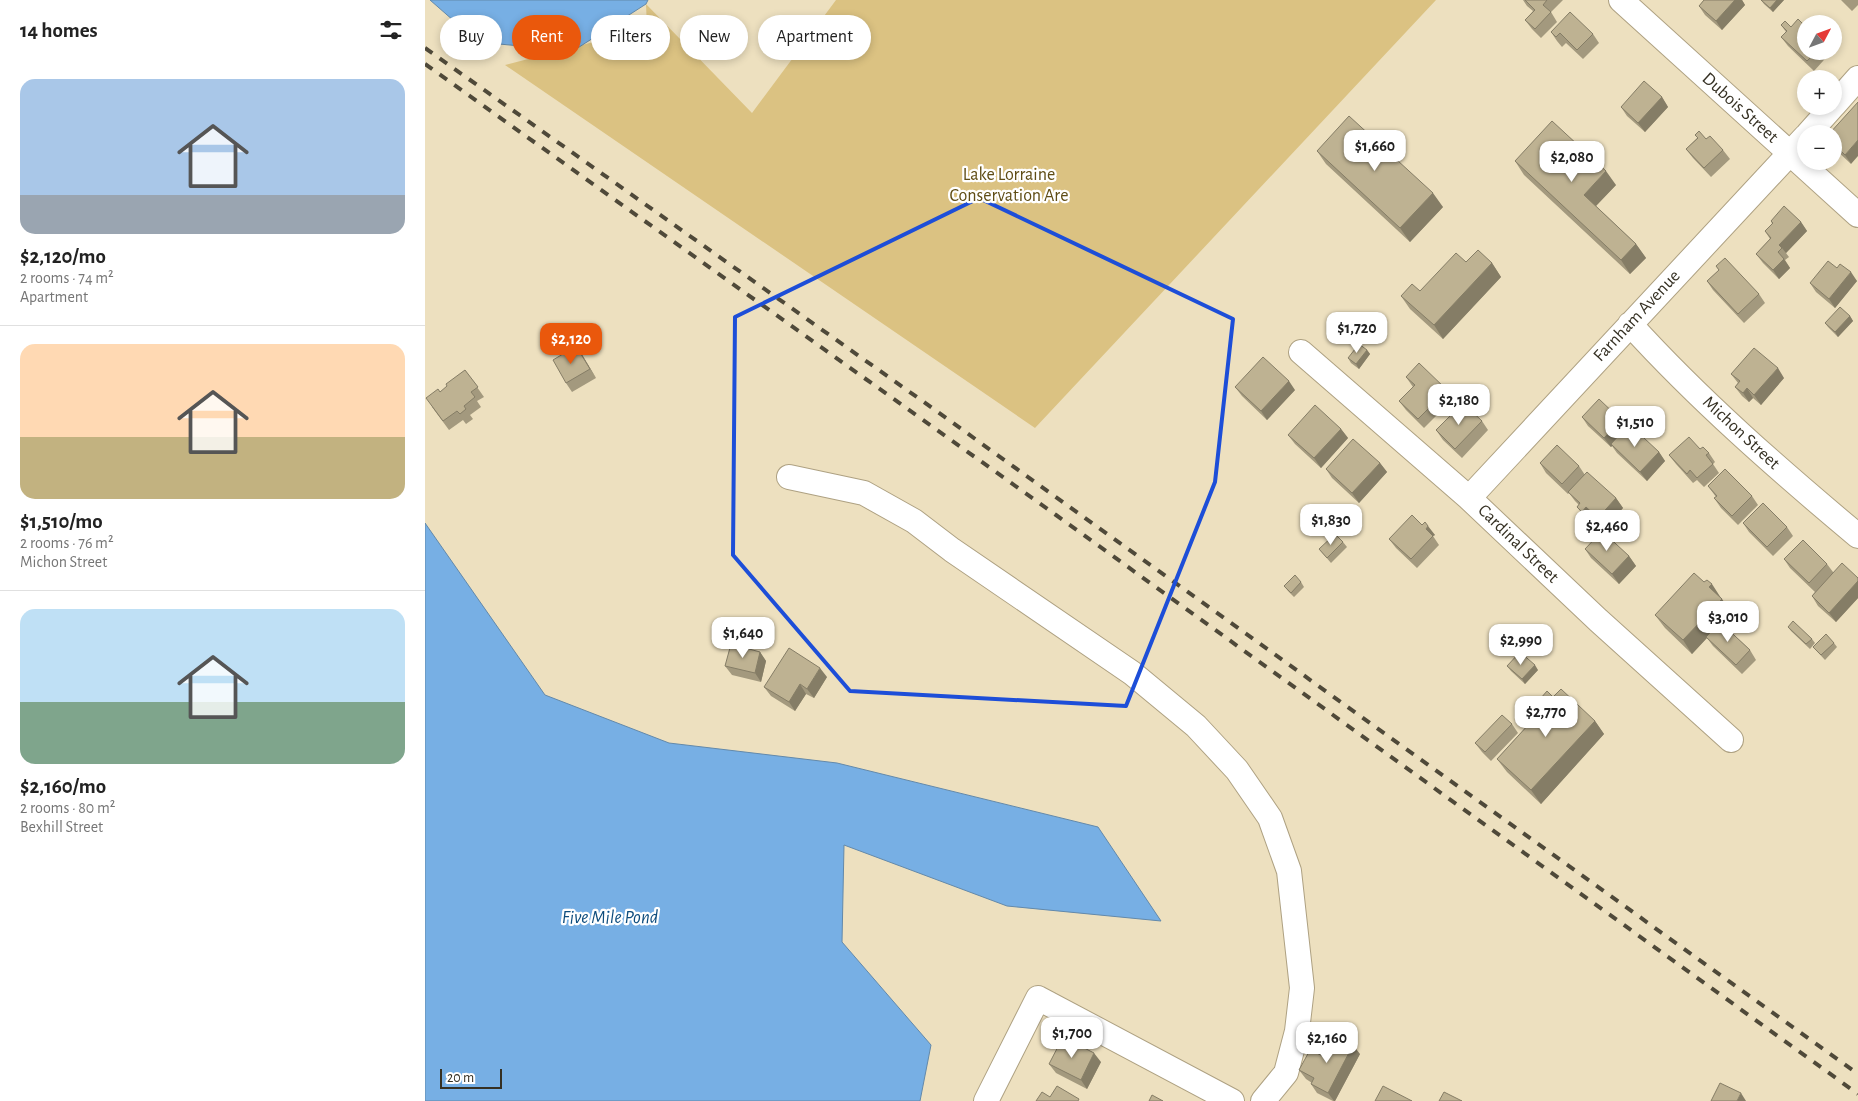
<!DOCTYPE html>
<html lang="en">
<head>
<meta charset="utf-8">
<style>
	:root { --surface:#fff; --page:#f2f2f2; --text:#222; --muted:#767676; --line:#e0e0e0; --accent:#ea580c }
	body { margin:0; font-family:"Alegreya Sans",sans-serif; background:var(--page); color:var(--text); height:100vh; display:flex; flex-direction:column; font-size:19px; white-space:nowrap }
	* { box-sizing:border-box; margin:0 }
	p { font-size:16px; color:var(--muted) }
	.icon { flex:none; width:28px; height:28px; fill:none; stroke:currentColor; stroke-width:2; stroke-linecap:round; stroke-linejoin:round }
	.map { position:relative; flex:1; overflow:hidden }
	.panel { display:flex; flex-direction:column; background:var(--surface); width:425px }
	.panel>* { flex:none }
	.guide { position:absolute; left:15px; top:15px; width:475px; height:45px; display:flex; gap:10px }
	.needle { width:32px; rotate:49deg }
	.buttons { position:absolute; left:1372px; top:15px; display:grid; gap:10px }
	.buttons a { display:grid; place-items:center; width:45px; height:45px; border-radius:50%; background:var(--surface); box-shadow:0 2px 8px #0003; font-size:25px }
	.scale { position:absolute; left:15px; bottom:12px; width:62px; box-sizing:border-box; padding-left:5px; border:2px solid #353023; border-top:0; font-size:14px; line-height:18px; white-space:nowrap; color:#353023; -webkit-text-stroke:4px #fff; paint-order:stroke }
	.price { position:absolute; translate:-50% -42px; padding:0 11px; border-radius:10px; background:#fff; color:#222; font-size:16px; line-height:32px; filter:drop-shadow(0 1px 2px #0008) }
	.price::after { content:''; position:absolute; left:50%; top:30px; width:15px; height:11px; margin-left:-8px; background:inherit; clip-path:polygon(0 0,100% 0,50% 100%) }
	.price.selected { background:var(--accent); color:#fff }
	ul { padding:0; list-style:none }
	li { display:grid; align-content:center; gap:10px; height:265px; padding:0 20px }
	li+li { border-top:1px solid var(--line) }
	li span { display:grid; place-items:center; height:155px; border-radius:15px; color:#555 }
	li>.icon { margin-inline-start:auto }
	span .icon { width:90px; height:90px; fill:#fffc; stroke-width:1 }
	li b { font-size:21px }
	h2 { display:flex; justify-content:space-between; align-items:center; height:60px; padding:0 20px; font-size:21px }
	.chip { padding:0 18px; border-radius:22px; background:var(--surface); box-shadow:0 2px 8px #0003; font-size:18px; line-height:45px }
	.chip.selected { background:var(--accent); color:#fff }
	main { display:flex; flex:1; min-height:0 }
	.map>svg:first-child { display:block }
</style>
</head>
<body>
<main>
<section class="panel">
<h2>14 homes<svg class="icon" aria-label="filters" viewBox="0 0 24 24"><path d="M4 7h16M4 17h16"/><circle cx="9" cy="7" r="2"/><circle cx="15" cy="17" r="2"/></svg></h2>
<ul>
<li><span style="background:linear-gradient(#a9c7e8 75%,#9aa5b1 0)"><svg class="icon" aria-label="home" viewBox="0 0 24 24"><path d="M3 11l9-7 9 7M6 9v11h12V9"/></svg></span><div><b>$2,120/mo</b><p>2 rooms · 74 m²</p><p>Apartment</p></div></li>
<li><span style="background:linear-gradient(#ffd9b3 60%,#c2b280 0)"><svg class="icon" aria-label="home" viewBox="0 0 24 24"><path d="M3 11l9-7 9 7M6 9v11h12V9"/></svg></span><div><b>$1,510/mo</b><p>2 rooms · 76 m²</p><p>Michon Street</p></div></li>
<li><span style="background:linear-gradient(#bfe0f5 60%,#7fa58c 0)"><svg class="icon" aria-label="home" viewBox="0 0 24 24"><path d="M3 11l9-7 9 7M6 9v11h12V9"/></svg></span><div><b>$2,160/mo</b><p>2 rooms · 80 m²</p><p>Bexhill Street</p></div></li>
</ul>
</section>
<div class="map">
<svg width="1433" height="1101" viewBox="0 0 1433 1101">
	<rect width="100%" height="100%" fill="#ede0bf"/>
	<path fill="#dbc282" d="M 411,0 L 1011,0 L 610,428 L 80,65 L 222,28 L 221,4 L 327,113 Z"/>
	<path fill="#77afe4" stroke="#6389aa" d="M 5,0 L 223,0 L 221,4 L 148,51 L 53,42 Z
		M 0,523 L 120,695 L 244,743 L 412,763 L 673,827 L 736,921 L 582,906 L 419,845 L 417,942 L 506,1045 L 495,1101 L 0,1101 Z"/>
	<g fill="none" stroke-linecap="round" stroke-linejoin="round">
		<defs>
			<path id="minor" d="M 1196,0 L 1433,215
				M 1409,105 L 1433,78
				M 1383,134 L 1408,106
				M 1205,324 C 1274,400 1354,470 1433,536
				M 876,352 L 1044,498 L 1173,620 L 1306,740
				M 364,477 L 439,493 L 489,521 L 527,550 L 707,673 L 771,726 L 812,770 L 845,818 L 864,871 L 877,988 L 872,1031 L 861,1073 L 838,1101
				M 1044,498 L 1381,136
				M 561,1101 L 613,998 L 807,1101"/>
		</defs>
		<use href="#minor" stroke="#aea182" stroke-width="26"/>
		<use href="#minor" stroke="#fff" stroke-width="24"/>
		<path stroke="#4f4939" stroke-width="4" stroke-dasharray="9 9" stroke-linecap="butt" d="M 0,48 L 496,400 L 1433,1074
			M 0,64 L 631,515 L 1433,1094"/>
	</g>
	<path fill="#a3997e" d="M 1098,0 L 1138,0 L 1126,12 L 1132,22 L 1116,38 L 1107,29 L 1100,20 L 1108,11 L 1102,6 Z
		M 1279,0 L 1317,0 L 1320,5 L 1297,30 L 1280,15 L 1274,6 Z
		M 1336,0 L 1359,0 L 1348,12 L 1339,4 Z
		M 1416,0 L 1433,0 L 1433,5 L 1427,11 Z
		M 1356,25 L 1381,51 L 1407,51 L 1389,71 L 1363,46 L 1356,37 L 1361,32 Z
		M 1126,32 L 1168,34 L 1174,43 L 1158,59 L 1141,43 L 1137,47 L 1132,41 Z
		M 1409,36 L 1414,44 L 1409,50 Z
		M 1237,97 L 1243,107 L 1220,132 L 1202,116 L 1196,107 Z
		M 1409,134 L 1426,164 L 1409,148 Z
		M 1272,138 L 1281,139 L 1298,150 L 1305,159 L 1286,177 L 1268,158 L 1261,149 Z
		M 892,151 L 1018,207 L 985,242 L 901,164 Z
		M 1090,161 L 1191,185 L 1171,206 L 1211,244 L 1221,258 L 1205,274 L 1099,175 Z
		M 1346,221 L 1376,222 L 1382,231 L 1361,253 L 1364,257 L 1360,260 L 1365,268 L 1354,279 L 1338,263 L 1331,254 L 1345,239 L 1340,231 L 1347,224 Z
		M 1041,262 L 1067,263 L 1076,277 L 1018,339 L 985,309 L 976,296 L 995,291 Z
		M 1291,266 L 1334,294 L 1340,303 L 1319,323 L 1288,290 L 1282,281 L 1294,270 Z
		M 1412,268 L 1432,281 L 1410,308 L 1391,292 L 1385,283 Z
		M 1425,316 L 1428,321 L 1413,337 L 1403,327 L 1400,323 Z
		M 151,346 L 171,378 L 147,392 L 141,383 Z
		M 942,350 L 945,354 L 934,369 L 926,363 L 923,358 Z
		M 40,370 L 59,397 L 52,401 L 56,407 L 45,415 L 48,419 L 41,424 L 38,420 L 24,430 L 7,407 L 22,386 Z
		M 1306,374 L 1359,378 L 1336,405 L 1328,398 L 1324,402 L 1317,396 L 1310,387 L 1313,383 Z
		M 981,377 L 1022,390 L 1028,399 L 999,428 L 981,410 L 974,401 L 988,387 Z
		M 810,387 L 870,390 L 842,420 L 817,396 Z
		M 1157,417 L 1201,427 L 1234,452 L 1240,461 L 1222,481 L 1192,453 L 1187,446 L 1186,447 L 1163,426 Z
		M 1057,421 L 1063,430 L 1037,458 L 1018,440 L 1011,430 Z
		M 916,429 L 923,438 L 896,468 L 870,444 L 863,435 Z
		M 1275,449 L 1284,453 L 1290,462 L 1288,464 L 1294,473 L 1279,487 L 1272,480 L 1268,483 L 1251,464 L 1244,455 Z
		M 955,463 L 962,472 L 934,503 L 907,478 L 901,469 Z
		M 1115,463 L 1154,466 L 1160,475 L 1191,498 L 1198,508 L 1180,527 L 1168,516 L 1163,521 L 1159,516 L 1152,507 L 1154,505 L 1150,501 L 1144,493 L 1143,494 L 1121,473 Z
		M 1283,486 L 1327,496 L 1333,505 L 1313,525 L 1296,508 L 1289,498 L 1291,497 Z
		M 1318,523 L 1362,527 L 1368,536 L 1348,556 L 1324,532 Z
		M 997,525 L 1010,535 L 1008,536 L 1014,545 L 992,568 L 971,548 L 964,539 Z
		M 918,542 L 922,547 L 906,563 L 894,549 Z
		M 1160,549 L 1204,556 L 1211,566 L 1194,584 L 1166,558 Z
		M 1359,559 L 1402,564 L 1408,572 L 1433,578 L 1433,598 L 1411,622 L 1393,606 L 1387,596 L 1390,592 L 1365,568 Z
		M 876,582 L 879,587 L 869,597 L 863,591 L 859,586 Z
		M 1296,598 L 1306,612 L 1296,623 L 1325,650 L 1331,660 L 1317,674 L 1288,646 L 1282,638 L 1267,654 L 1240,628 L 1230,615 Z
		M 1363,627 L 1387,639 L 1390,643 L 1385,649 L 1366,631 Z
		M 1409,643 L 1412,647 L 1400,660 L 1388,647 Z
		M 335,652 L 341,661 L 336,682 L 307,675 L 300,666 Z
		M 1082,666 L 1113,670 L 1100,684 L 1086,671 Z
		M 402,677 L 389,698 L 381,694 L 370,711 L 346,696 L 339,687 Z
		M 1128,697 L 1170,721 L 1179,734 L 1116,804 L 1082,772 L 1072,759 L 1114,713 L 1109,706 Z
		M 1087,724 L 1093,733 L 1066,761 L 1057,752 L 1050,743 Z
		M 935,1054 L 910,1101 L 908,1101 L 892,1093 L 886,1084 L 887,1083 L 881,1079 L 874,1070 Z
		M 676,1062 L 662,1089 L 631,1073 L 624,1064 Z"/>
	<path fill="#857d66" d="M 1310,0 L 1317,0 L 1320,5 L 1297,30 L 1291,21 Z
		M 1352,0 L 1359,0 L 1348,12 L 1345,8 Z
		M 1237,97 L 1243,107 L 1220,132 L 1213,123 Z
		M 1433,140 L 1433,156 L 1426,164 L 1420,155 Z
		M 1181,171 L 1191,185 L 1168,209 L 1159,195 Z
		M 1008,193 L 1018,207 L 985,242 L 975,228 Z
		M 1376,222 L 1382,231 L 1361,253 L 1357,248 L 1354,245 Z
		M 1211,244 L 1221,258 L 1205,274 L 1196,260 Z
		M 1359,259 L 1365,268 L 1354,279 L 1348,270 Z
		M 1067,263 L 1076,277 L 1018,339 L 1009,325 Z
		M 1426,272 L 1432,281 L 1410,308 L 1404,299 Z
		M 1425,316 L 1428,321 L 1413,337 L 1410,332 Z
		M 151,346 L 158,356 L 171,378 L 165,369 Z
		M 942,350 L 945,354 L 934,369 L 931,364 Z
		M 1353,368 L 1359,378 L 1336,405 L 1329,395 Z
		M 864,381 L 870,390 L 842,420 L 836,411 Z
		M 1322,388 L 1328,398 L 1324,402 L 1318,393 Z
		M 1196,420 L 1203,429 L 1186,447 L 1179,438 Z
		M 916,429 L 923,438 L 896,468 L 889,458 Z
		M 1234,452 L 1240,461 L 1222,481 L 1215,472 Z
		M 955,463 L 962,472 L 934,503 L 927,493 Z
		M 1191,498 L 1198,508 L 1180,527 L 1173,518 Z
		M 1161,507 L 1168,516 L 1163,521 L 1157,512 Z
		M 1003,526 L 1010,535 L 1008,536 L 1001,529 Z
		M 1204,556 L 1211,566 L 1194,584 L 1187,574 Z
		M 1433,581 L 1433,598 L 1411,622 L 1404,613 Z
		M 1287,584 L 1296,598 L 1294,600 L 1284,587 Z
		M 1297,599 L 1306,612 L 1267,654 L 1258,640 Z
		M 335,652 L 341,661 L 336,682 L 330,673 Z
		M 1110,665 L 1113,670 L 1100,684 L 1097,679 Z
		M 395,668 L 402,677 L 389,698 L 382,689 Z
		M 375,684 L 381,694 L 370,711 L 364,702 Z
		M 1170,721 L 1179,734 L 1116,804 L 1106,790 Z
		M 928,1045 L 935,1054 L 910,1101 L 909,1101 L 903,1093 Z
		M 669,1053 L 676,1062 L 662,1089 L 656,1080 Z
		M 1316,1093 L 1321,1101 L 1312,1101 Z"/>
	<path fill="#beb292" stroke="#857d66" d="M 1100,0 L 1122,0 L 1118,5 L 1126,12 L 1110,29 L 1100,20 L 1110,10 Z
		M 1279,0 L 1310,0 L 1291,21 L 1274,6 Z
		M 1336,0 L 1352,0 L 1345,8 Z
		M 1145,12 L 1168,34 L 1152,50 L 1135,33 L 1131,37 L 1126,32 Z
		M 1373,19 L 1381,27 L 1381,51 L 1392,51 L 1382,61 L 1356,37 L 1362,31 L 1356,25 L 1360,21 L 1366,27 Z
		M 1389,19 L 1393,22 L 1396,19 L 1400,23 L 1385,24 Z
		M 1219,81 L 1237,97 L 1213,123 L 1196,107 Z
		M 1433,102 L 1433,140 L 1420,155 L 1409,144 L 1409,134 L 1404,134 Z
		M 924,116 L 1008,193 L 975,228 L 892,151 Z
		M 1127,121 L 1181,171 L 1159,195 L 1211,244 L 1196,260 L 1090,161 Z
		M 1274,131 L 1281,139 L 1285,136 L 1298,150 L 1279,168 L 1261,149 L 1273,138 L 1270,135 Z
		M 1359,206 L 1376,222 L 1354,245 L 1357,248 L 1353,252 L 1359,259 L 1348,270 L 1331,254 L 1346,238 L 1340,231 L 1348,223 L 1346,221 Z
		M 1053,250 L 1067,263 L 1009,325 L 976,296 L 987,284 L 995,291 L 1031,253 L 1041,262 Z
		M 1300,258 L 1334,294 L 1313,314 L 1282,281 L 1294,270 L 1291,266 Z
		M 1403,261 L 1412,268 L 1415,264 L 1426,272 L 1404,299 L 1385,283 Z
		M 1415,307 L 1425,316 L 1410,332 L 1400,323 Z
		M 934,344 L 942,350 L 931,364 L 923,358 Z
		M 151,346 L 165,369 L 141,383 L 128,360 Z
		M 1329,348 L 1353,368 L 1329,395 L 1322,388 L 1318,393 L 1310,387 L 1315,381 L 1306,374 Z
		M 838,357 L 864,381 L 836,411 L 810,387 Z
		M 994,363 L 1022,390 L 993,419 L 974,401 L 990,385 L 981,377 Z
		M 40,370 L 53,387 L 46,392 L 50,397 L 39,406 L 41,409 L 35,414 L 32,411 L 18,421 L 1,398 L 13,389 L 15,392 L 22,386 L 21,384 Z
		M 1174,399 L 1196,420 L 1179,438 L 1157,417 Z
		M 1038,403 L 1057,421 L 1030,449 L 1011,430 Z
		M 890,405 L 916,429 L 889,458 L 863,435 Z
		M 1204,424 L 1234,452 L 1215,472 L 1186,444 Z
		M 1264,437 L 1275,449 L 1278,447 L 1284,453 L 1281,455 L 1288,464 L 1272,478 L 1265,470 L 1262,474 L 1244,455 Z
		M 928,439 L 955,463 L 927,493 L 901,469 Z
		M 1132,445 L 1154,466 L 1137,484 L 1115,463 Z
		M 1300,469 L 1327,496 L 1307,516 L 1289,498 L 1292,496 L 1283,486 Z
		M 1162,472 L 1191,498 L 1173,518 L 1161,507 L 1157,512 L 1152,507 L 1155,503 L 1143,492 Z
		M 1338,503 L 1362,527 L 1342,547 L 1318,523 Z
		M 987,515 L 997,525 L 1000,522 L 1003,526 L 1001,529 L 1008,536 L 986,559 L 964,539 Z
		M 1177,531 L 1204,556 L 1187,574 L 1160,549 Z
		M 910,534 L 918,542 L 902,558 L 894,549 Z
		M 1378,540 L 1402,564 L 1384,583 L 1359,559 Z
		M 1417,563 L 1433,578 L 1433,581 L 1404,613 L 1387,596 Z
		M 1269,573 L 1279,582 L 1282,580 L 1287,584 L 1284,587 L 1297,599 L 1258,640 L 1230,615 Z
		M 870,575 L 876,582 L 866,593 L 859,586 Z
		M 1368,621 L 1387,639 L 1381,644 L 1363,627 Z
		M 1295,622 L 1325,650 L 1311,665 L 1281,637 Z
		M 1401,634 L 1409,643 L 1396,655 L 1388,647 Z
		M 306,644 L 335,652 L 330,673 L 300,666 Z
		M 364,648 L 395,668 L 382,689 L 375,684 L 364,702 L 339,687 Z
		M 1095,652 L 1110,665 L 1097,679 L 1082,666 Z
		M 1136,689 L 1170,721 L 1106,790 L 1072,759 L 1115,712 L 1109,706 L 1122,691 L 1128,697 Z
		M 1077,715 L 1087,724 L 1060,752 L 1050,743 Z
		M 911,1036 L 928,1045 L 903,1093 L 886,1084 L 889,1078 L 874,1070 L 885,1050 L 900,1057 Z
		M 638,1037 L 669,1053 L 656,1080 L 624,1064 Z
		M 1295,1083 L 1316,1093 L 1312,1101 L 1286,1101 Z
		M 632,1086 L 654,1099 L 653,1101 L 611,1101 L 617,1092 L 625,1097 Z
		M 958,1086 L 987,1101 L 950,1101 Z
		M 1019,1092 L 1037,1101 L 1014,1101 Z
		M 727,1095 L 738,1101 L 724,1101 Z"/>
	<path fill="none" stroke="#1d4ed8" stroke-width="4" stroke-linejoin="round" d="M 554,198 L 808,319 L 790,482 L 701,706 L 425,691 L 308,555 L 310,317 Z"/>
	<g text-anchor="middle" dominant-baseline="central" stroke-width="4.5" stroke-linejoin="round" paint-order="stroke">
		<g font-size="18" fill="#353023" stroke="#fff">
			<text transform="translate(1315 108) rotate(42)">Dubois Street</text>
			<text transform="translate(1212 316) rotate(-47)">Farnham Avenue</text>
			<text transform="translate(1316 433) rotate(43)">Michon Street</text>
			<text transform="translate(1093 544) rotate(44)">Cardinal Street</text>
		</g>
		<g font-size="18" fill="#5f4c14" stroke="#fff">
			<text x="584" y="175">Lake Lorraine<tspan x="584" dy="21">Conservation Are</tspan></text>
		</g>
		<g font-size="19" font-style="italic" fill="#0d4c7d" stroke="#fff">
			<text x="185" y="917">Five Mile Pond</text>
		</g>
	</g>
</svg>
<div class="buttons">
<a><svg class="needle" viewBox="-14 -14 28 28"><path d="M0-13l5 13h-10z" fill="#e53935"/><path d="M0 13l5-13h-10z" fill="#767676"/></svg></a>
<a>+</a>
<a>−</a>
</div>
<div class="scale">20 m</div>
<b class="price" style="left:950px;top:172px">$1,660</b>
<b class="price" style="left:1147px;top:183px">$2,080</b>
<b class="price" style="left:932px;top:354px">$1,720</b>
<b class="price selected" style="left:146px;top:365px">$2,120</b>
<b class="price" style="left:1034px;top:426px">$2,180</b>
<b class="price" style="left:1210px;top:448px">$1,510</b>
<b class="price" style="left:906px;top:546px">$1,830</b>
<b class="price" style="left:1182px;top:552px">$2,460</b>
<b class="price" style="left:1303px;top:643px">$3,010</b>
<b class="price" style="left:318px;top:659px">$1,640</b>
<b class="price" style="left:1096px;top:666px">$2,990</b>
<b class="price" style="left:1121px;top:738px">$2,770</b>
<b class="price" style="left:647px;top:1059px">$1,700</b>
<b class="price" style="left:902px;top:1064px">$2,160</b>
<div class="guide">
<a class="chip">Buy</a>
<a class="chip selected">Rent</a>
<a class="chip">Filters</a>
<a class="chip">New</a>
<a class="chip">Apartment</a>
</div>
</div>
</main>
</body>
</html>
